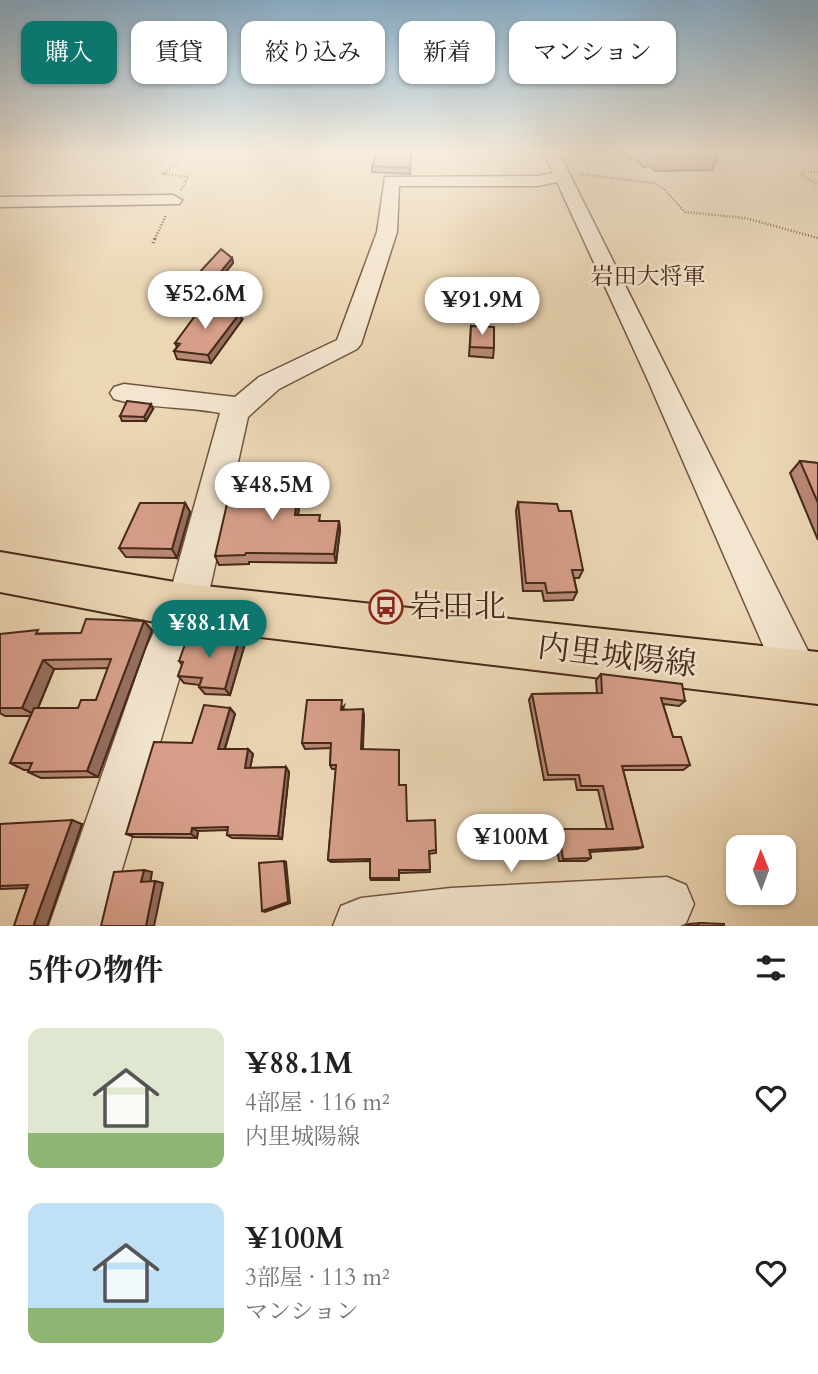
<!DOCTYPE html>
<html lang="ja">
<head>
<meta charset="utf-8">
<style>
	:root { --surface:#fff; --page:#f6f6f6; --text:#222; --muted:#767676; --accent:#0f766e }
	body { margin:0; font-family:Cardo,"Noto Serif JP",serif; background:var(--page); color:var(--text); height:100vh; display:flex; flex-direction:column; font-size:26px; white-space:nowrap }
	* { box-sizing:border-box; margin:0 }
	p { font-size:23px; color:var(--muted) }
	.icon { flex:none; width:38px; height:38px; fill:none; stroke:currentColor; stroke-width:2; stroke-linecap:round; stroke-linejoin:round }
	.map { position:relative; height:926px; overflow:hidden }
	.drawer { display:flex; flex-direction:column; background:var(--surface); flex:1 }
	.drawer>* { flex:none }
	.top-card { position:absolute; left:21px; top:21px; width:777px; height:63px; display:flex; gap:14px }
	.needle { width:46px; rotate:359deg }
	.buttons { position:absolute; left:726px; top:835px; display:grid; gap:14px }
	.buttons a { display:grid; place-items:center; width:70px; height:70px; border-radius:14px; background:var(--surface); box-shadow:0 2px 5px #0004; font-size:35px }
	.price { position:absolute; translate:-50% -60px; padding:0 16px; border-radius:24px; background:#fff; color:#222; font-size:23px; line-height:46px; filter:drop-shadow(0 2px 4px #0008) }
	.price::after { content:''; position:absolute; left:50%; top:42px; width:21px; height:16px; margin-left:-10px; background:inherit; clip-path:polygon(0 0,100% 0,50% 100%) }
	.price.current { background:var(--accent); color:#fff }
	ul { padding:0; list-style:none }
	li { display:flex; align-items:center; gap:21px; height:175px; padding:0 28px }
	li span { display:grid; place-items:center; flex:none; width:196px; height:140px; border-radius:14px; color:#555 }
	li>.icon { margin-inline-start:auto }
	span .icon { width:84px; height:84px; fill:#fffc; stroke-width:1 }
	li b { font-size:30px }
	h2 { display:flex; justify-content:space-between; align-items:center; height:84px; padding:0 28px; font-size:30px }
	.tag { padding:0 24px; border-radius:14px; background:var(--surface); box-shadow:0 2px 5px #0004; font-size:24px; line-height:63px }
	.tag.current { background:var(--accent); color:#fff }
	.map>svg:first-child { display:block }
</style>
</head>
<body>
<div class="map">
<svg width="818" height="926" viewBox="0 0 818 926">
	<rect width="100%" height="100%" fill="#ecd7b5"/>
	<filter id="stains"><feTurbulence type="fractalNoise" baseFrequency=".00286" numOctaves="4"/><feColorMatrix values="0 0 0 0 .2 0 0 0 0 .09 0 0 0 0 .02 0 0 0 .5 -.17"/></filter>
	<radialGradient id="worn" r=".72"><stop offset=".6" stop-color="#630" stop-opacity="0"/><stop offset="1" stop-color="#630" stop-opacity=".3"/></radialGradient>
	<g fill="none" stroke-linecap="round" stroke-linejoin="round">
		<defs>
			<path id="minor" d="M 544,153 L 559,153 L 813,661 L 818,673 L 813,691 L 798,697 L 783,691 L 646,376 L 557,182 L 538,186 L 399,186 L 397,232 L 361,344 L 357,349 L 279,389 L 248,417 L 206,606 L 188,649 L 105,926 L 49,926 L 146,649 L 167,604 L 220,413 C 185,406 149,409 114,399 L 110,393 L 114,387 L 124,384 L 235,397 L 259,377 L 337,340 L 377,232 L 385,177 L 538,176 L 553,173 Z
				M 173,195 L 182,200 L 179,204 L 0,207 L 0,197 Z
				M 667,877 L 686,885 L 694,904 L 686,923 L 680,926 L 333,926 L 341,906 L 361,898 L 451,888 Z"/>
			<path id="major" d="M 0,552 L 186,584 L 818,652 L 818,704 L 186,628 L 0,592 Z"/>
		</defs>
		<use href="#minor" stroke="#705440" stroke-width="3"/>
		<use href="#major" stroke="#472919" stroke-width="4"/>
		<path stroke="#472919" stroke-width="2.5" stroke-dasharray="1 2" stroke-linecap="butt" d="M 818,172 L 802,172 L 801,175 L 818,185
			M 580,174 L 654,183 L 664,189 L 685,212 L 745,218 L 818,238
			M 181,190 L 188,177 L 163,174 L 190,153
			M 155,239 L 166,215"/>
		<path stroke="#472919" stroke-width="3.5" stroke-dasharray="1 2.5" stroke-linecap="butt" d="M 153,243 L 155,238"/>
		<use href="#minor" fill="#f3e5cf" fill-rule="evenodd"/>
		<use href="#major" fill="#ecd7b5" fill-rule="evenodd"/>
	</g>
	<path fill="#b98977" stroke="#472919" stroke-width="2" fill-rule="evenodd" d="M 411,153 L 410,174 L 372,172 L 372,166 Z
		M 624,153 L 714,153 L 718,156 L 712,170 L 655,171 L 651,166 L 643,167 L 636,159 L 629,159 Z
		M 232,258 L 233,263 L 198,306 L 177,303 L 175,299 Z
		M 242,320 L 211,363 L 177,359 L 174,351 L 177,347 L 175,343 Z
		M 471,326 L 494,348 L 493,358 L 469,356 Z
		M 153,409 L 146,421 L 122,421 L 120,416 Z
		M 800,461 L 818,463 L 818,540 L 790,473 Z
		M 299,480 L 301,489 L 298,515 L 321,521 L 339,521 L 340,530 L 336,563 L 249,562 L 249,564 L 219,565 L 215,556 Z
		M 518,502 L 583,570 L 579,578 L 574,578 L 577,592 L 573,600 L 544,601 L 542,591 L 523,591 L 516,511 Z
		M 185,503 L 190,512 L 177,558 L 126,557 L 119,548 Z
		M 152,630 L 98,777 L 41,778 L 28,772 L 29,770 L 24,770 L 10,763 L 31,716 L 5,716 L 0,713 L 0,634 L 81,633 ZM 108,668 L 96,700 L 78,708 L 38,708 L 54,669 Z
		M 244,647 L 230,695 L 205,694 L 199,687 L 200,685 L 184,683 L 178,676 L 182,665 L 179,661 Z
		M 601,674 L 685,701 L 679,706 L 663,704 L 673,737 L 690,765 L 683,770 L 623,770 L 643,847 L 637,849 L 590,852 L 591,858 L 586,861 L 559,861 L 554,832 L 558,829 L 607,829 L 598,790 L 577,790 L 575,779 L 544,780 L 529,700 L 532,694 L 597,693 L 596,680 Z
		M 344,706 L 343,709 L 364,715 L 363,749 L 399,785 L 407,821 L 436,850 L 436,853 L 429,854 L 430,872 L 399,873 L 399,880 L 371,880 L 370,878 L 370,861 L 331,862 L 328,860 L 336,769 L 332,769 L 330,765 L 331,748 L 305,749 L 302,743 Z
		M 230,708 L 235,714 L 225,749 L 248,749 L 253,754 L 250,768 L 286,767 L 289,772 L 282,839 L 232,838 L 227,835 L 228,830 L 198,831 L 197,838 L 134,837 L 126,834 L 192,743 Z
		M 0,824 L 82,824 L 47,926 L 14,926 L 27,888 L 0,889 Z
		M 700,923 L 724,926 L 685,926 L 689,924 Z"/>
	<path fill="#966f61" stroke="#472919" stroke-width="2" d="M 232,258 L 233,263 L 198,306 L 197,301 Z
		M 240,313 L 242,320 L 211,363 L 208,355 Z
		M 151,404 L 153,409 L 146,421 L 144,417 Z
		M 299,480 L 301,489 L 297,524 L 295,515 Z
		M 185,503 L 190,512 L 177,558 L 172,549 Z
		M 339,521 L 340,530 L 336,563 L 334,554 Z
		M 144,621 L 152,630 L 98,777 L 87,771 Z
		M 239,639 L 244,647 L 230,695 L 225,689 Z
		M 43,660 L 54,669 L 35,715 L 22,708 Z
		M 230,708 L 235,714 L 223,754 L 218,749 Z
		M 363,709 L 364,715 L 362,755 L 361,749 Z
		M 248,749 L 253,754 L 249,773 L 245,768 Z
		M 286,767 L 289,772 L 282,839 L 278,836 Z
		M 72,820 L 82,824 L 47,926 L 35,926 L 34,924 Z
		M 192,828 L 198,831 L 197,838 L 191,834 Z
		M 284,861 L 286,862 L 290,903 L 265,912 L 262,911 Z
		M 144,870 L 152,872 L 150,885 L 141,882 Z
		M 155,881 L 163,883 L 154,926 L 146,926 Z"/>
	<path fill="#d79f8a" stroke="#472919" stroke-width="2" d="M 377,153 L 411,153 L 410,168 L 372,166 Z
		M 656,153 L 714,153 L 718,156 L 659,157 Z
		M 221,249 L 232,258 L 197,301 L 175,299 Z
		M 200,309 L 240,313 L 208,355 L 174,351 L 180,344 L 175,343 Z
		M 471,326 L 494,327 L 494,348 L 470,347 Z
		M 127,401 L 151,404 L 144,417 L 120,416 Z
		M 800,461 L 818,463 L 818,503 Z
		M 299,480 L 295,515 L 320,515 L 319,521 L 339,521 L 334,554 L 246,553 L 245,555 L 215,556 L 232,482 Z
		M 518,502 L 557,504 L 559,511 L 571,511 L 583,570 L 572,570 L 577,592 L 547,593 L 545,583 L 526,583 Z
		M 140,503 L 185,503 L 172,549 L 119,548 Z
		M 86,619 L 144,621 L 87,771 L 28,772 L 32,763 L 10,763 L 34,708 L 78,708 L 81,700 L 96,700 L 111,659 L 43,660 L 22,708 L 0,708 L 0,634 L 38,630 L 36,634 L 81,633 Z
		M 188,636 L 239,639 L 225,689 L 199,687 L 202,678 L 178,676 L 183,662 L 179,661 Z
		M 601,674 L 682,684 L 685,701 L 661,698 L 673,737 L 681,737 L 690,765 L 622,766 L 643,847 L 589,850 L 591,858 L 563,859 L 558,829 L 613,829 L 603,786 L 581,786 L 579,775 L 548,775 L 532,694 L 602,693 Z
		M 307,700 L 342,700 L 341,710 L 363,709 L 361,749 L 399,750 L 399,785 L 406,785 L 407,821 L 435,820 L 436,850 L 429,851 L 430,870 L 399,870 L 399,878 L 370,878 L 370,859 L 328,860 L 336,765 L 330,765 L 331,743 L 302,743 Z
		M 204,705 L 230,708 L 218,749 L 248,749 L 245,768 L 286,767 L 278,836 L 227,835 L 228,827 L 192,828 L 191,834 L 126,834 L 154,742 L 192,743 Z
		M 72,820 L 34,924 L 35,926 L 14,926 L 28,885 L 0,886 L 0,824 Z
		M 284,861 L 288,902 L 262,911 L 259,863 Z
		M 144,870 L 141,882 L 155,881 L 146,926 L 101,926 L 114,872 Z
		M 700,923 L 724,924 L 724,926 L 696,926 Z"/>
	<linearGradient id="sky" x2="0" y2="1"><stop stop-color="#8ab5d5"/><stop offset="0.54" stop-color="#f6edde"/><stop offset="1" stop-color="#f6edde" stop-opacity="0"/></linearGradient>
	<rect width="818" height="282" fill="url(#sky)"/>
	<defs>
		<symbol id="bus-ring" viewBox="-11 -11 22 22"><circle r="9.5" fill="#f3e5cf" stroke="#8f2418" stroke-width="1.5"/><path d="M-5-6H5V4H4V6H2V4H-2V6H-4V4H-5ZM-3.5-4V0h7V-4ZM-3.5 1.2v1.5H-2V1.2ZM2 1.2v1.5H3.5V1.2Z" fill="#8f2418"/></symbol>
	</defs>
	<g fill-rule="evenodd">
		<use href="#bus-ring" x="367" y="588" width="38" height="38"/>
	</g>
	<g text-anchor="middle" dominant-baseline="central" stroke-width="5" stroke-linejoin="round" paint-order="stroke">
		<g font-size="23" fill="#472919" stroke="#f3e5cf">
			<text x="648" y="276">岩田大将軍</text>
		</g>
		<g font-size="32" fill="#472919" stroke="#f3e5cf" text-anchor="start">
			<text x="410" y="607">岩田北</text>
		</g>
		<g font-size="32" fill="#472919" stroke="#f3e5cf">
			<text transform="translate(617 656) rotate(7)">内里城陽線</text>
		</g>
	</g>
	<rect width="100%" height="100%" filter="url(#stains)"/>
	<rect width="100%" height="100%" fill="url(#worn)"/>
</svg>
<div class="buttons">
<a><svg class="needle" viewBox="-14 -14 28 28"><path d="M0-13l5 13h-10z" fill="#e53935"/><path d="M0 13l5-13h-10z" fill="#767676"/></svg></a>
</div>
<b class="price" style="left:205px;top:331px">¥52.6M</b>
<b class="price" style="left:482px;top:337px">¥91.9M</b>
<b class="price" style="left:272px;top:522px">¥48.5M</b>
<b class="price current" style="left:209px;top:660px">¥88.1M</b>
<b class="price" style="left:511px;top:874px">¥100M</b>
<div class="top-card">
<a class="tag current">購入</a>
<a class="tag">賃貸</a>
<a class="tag">絞り込み</a>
<a class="tag">新着</a>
<a class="tag">マンション</a>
</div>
</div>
<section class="drawer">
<h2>5件の物件<svg class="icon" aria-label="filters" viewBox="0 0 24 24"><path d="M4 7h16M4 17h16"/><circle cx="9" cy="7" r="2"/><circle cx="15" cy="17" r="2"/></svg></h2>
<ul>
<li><span style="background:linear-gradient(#dfe7d0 75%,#8fb573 0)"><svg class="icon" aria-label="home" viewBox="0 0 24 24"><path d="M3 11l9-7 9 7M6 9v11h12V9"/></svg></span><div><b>¥88.1M</b><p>4部屋 · 116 m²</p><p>内里城陽線</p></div><svg class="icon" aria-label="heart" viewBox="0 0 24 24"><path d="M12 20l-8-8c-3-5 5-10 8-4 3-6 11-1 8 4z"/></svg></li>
<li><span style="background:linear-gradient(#bfe0f5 75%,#8fb573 0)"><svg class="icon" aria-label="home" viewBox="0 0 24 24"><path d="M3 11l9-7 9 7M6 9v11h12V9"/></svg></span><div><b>¥100M</b><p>3部屋 · 113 m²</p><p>マンション</p></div><svg class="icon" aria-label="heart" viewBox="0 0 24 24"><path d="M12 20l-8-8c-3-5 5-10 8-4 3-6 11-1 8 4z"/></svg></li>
</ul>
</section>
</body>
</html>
